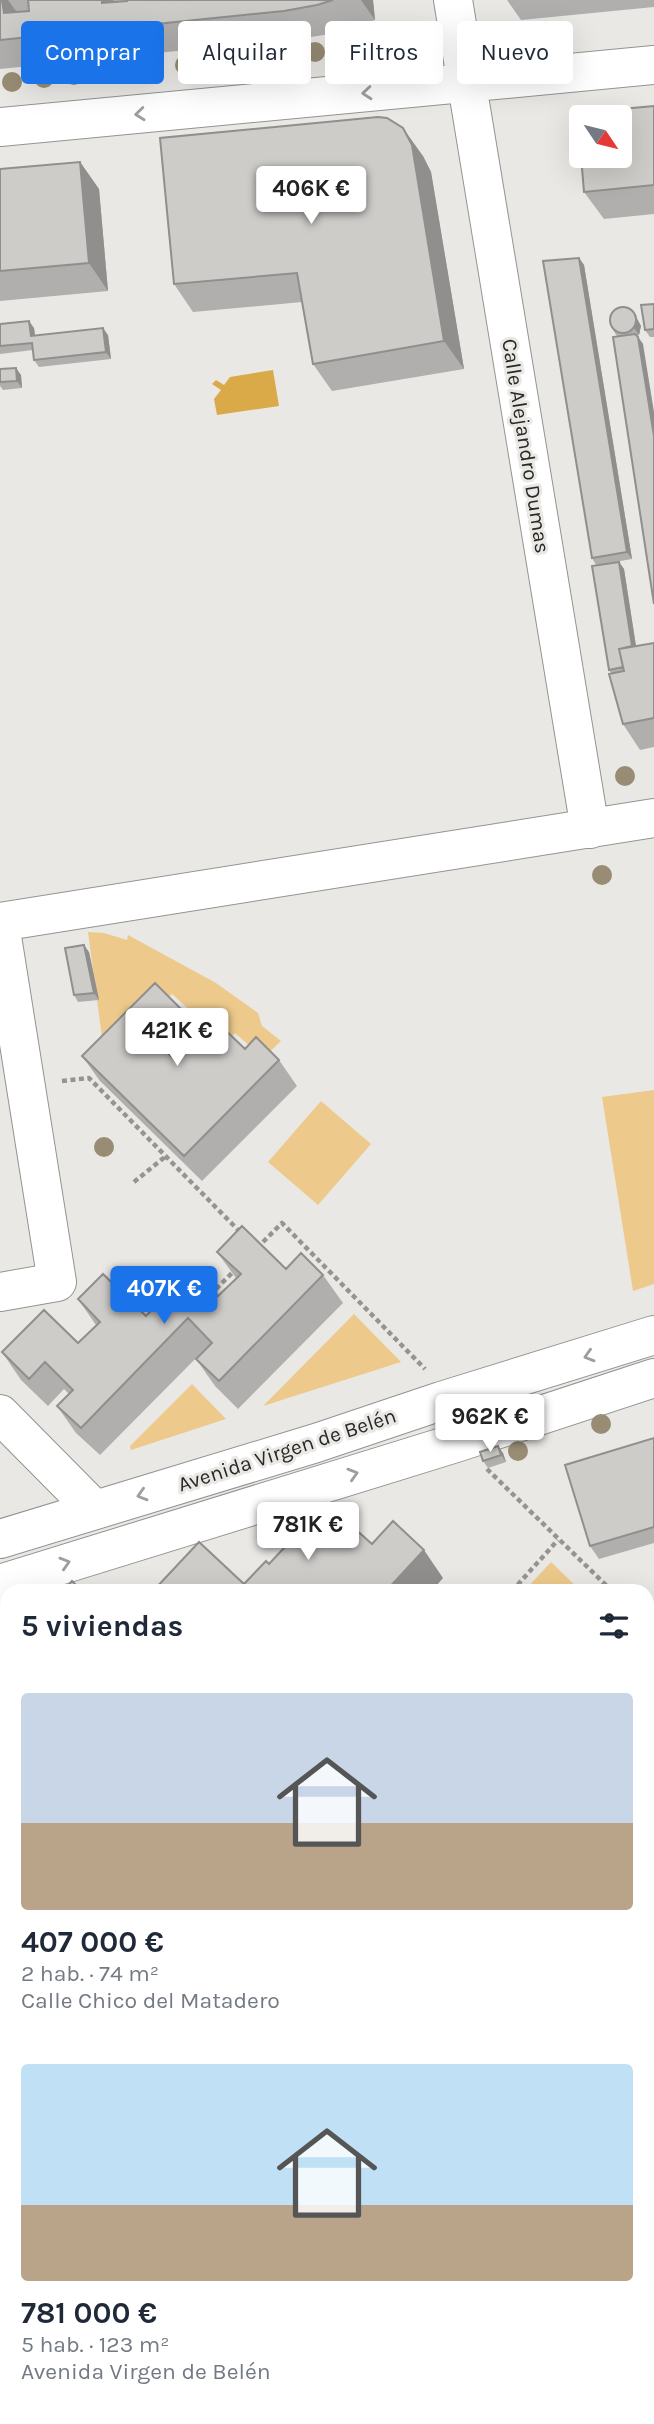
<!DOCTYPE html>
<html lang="es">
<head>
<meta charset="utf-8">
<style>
	:root { --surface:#fff; --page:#f6f6f7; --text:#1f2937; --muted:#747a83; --accent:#1a73e8 }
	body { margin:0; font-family:Karla,sans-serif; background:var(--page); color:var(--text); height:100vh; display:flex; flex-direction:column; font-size:26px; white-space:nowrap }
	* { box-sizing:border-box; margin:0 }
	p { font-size:23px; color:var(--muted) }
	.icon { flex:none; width:38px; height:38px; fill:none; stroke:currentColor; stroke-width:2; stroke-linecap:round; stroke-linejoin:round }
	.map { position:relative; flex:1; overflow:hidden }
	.panel { position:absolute; left:0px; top:1584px; width:654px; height:842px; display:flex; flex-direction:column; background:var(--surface); border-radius:21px 21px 0 0; box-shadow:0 7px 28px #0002 }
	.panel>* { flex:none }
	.hud { position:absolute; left:21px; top:21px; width:612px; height:63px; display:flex; gap:14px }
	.needle { width:46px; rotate:125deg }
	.controls { position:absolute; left:569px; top:105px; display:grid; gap:14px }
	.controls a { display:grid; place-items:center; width:63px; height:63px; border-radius:7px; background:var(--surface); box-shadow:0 7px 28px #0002; font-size:35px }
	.price { position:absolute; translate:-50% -60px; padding:0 16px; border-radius:7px; background:#fff; color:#222; font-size:23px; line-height:46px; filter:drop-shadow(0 2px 4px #0008) }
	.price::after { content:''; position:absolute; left:50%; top:42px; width:21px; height:16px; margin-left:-10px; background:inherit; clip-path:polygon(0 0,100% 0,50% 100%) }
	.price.current { background:var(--accent); color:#fff }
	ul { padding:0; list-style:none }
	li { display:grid; align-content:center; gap:14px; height:371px; padding:0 21px }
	li span { display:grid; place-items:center; height:217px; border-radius:7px; color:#555 }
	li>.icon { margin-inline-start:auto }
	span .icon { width:126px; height:126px; fill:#fffc; stroke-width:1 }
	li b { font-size:30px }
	h2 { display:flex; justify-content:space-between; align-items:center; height:84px; padding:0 21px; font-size:30px }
	.tag { padding:0 24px; border-radius:7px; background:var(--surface); box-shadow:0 7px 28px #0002; font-size:24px; line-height:63px }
	.tag.current { background:var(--accent); color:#fff }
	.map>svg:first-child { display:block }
</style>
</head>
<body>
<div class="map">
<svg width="654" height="2424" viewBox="0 0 654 2424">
	<rect width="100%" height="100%" fill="#eae8e5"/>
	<path fill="#edca8b" d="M 386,25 L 399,44 L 338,51 L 337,43 Z
		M 160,63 L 162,70 L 95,77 L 95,69 Z
		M 88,932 L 104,933 L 127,940 L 128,935 L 216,983 L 258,1013 L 262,1026 L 281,1041 L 263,1058 L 235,1033 L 226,1043 L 172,994 L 105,1060 Z
		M 654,1090 L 654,1284 L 633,1291 L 602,1097 Z
		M 321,1101 L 371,1144 L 318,1205 L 268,1162 Z
		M 354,1314 L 401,1362 L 263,1406 Z
		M 192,1384 L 226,1419 L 131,1450 L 130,1446 Z
		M 551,1562 L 581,1591 L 524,1591 Z
		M 654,1773 L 654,1961 L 651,1962 L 648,1944 L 648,1779 Z
		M 7,2055 L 7,2216 L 0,2222 L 0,2057 Z"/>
	<path fill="#daa948" d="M 273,370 L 279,406 L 217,415 L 214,399 L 221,390 L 212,384 L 216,380 L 224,385 L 230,377 Z"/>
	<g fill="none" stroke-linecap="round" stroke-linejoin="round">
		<defs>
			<path id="minor" d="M 453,0 L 590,829
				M 0,127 L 654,65
				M 0,922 L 654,818
				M 0,924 L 57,1282 L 0,1292
				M 0,1414 L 95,1510
				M 0,1539 L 316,1443 L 441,1401 L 654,1335
				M 0,1584 L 459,1442 L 654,1378
				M 648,2059 L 654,2052
				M 0,2256 L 7,2250
				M 0,2418 L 7,2416
				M 457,2418 L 458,2424"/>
		</defs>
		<use href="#minor" stroke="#959391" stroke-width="40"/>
		<path stroke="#959491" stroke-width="4.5" stroke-dasharray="5 3.5" stroke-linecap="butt" d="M 62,1081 L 89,1078 L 243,1235
			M 134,1182 L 166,1156
			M 257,1248 L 282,1223 L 425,1369
			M 210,1295 L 236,1269
			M 487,1469 L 612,1591
			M 512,1591 L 558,1540
			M 648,1625 L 654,1631
			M 648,1760 L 654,1768
			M 0,1808 L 7,1801
			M 0,1819 L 7,1818
			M 0,1907 L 3,1910 L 7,1906
			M 648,1970 L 650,1987 L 648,1990"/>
		<use href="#minor" stroke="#fff" stroke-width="38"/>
	</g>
	<g fill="#988c74">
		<circle cx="387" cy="38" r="10"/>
		<circle cx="351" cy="46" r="10"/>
		<circle cx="315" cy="52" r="10"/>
		<circle cx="220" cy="61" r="10"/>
		<circle cx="185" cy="65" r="10"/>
		<circle cx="134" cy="69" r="10"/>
		<circle cx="109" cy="71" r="10"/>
		<circle cx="74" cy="75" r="10"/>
		<circle cx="44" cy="78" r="10"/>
		<circle cx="12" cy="82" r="10"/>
		<circle cx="625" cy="776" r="10"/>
		<circle cx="602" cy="875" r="10"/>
		<circle cx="104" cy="1147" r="10"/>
		<circle cx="601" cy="1424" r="10"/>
		<circle cx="518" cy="1451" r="10"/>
	</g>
	<path fill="#b1afad" d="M 0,0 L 373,0 L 375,20 L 337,33 L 304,38 L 0,69 Z
		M 507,0 L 654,0 L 654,7 L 521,20 Z
		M 654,106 L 654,214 L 604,219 L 584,192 Z
		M 423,156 L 431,172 L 464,369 L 332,391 L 313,364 L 302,302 L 193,312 L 174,284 Z
		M 80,162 L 99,189 L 108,291 L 0,301 L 0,169 Z
		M 579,258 L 584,265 L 632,559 L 596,565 L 592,558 Z
		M 654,304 L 654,337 L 650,337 L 645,330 Z
		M 636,316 L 641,326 L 639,335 L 637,336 L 643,344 L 617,336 L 613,330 Z
		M 0,324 L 34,328 L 35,336 L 108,335 L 111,359 L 39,367 L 34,360 L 33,350 L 0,354 Z
		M 0,369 L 21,375 L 22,388 L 3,390 L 0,386 Z
		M 619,562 L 624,569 L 636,646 L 654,643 L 654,747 L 640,750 L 623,724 L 611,673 L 609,670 Z
		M 89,952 L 99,1000 L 78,1002 L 74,995 Z
		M 204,1032 L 245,1049 L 279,1060 L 297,1086 L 202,1181 L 100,1081 L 82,1056 Z
		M 217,1252 L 286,1269 L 323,1275 L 343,1303 L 238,1409 L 215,1386 L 196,1359 L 208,1347 L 208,1346 L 100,1455 L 76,1433 L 57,1406 L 69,1394 L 64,1389 L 48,1406 L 21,1380 L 2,1352 L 78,1343 L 96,1325 L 78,1299 L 146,1316 L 167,1303 L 218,1296 L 236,1278 Z
		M 654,1438 L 654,1543 L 599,1559 L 590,1546 Z
		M 503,1453 L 506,1462 L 488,1468 L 483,1461 Z
		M 654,1708 L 654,1761 L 648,1753 L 653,1749 L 648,1741 L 648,1714 Z
		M 654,2070 L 654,2244 L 648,2245 L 648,2077 Z
		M 654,2245 L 654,2393 L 648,2395 L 648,2251 Z
		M 7,2256 L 7,2387 L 0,2388 L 0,2257 Z"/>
	<path fill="#908f8d" d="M 2,0 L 8,0 L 21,18 L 4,13 Z
		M 102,0 L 113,0 L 119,8 L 102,3 Z
		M 361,0 L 373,0 L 375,20 Z
		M 403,128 L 423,156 L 431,172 L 464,369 L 444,341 Z
		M 80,162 L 99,189 L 108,291 L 89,263 Z
		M 579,258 L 584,265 L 632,559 L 627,552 Z
		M 631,309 L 641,326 L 639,335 L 634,328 Z
		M 29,321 L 34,328 L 36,343 L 31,336 Z
		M 103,328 L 108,335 L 111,359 L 106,352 Z
		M 638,337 L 643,344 L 654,412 L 654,436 Z
		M 16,368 L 21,375 L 22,388 L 17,381 Z
		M 619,562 L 624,569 L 640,672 L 635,665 Z
		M 84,945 L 89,952 L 99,1000 L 94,993 Z
		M 498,1446 L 503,1453 L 506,1462 L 501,1455 Z
		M 424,1550 L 443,1578 L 432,1591 L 386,1591 Z
		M 416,2418 L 432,2418 L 432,2424 L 417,2424 Z
		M 575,2418 L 596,2418 L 592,2424 L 576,2424 Z"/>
	<path fill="#ceccc9" stroke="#908f8d" stroke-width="2" fill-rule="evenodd" d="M 0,0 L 2,0 L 4,13 L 29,11 L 28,0 L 102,0 L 102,3 L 127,1 L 127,0 L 333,0 L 317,5 L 284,11 L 0,40 Z
		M 654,106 L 654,185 L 584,192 L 581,156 L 620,156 L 620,117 L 581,117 L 581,151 L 578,113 Z
		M 378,117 L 387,118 L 403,128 L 412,145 L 444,341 L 313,364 L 297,273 L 174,284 L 160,138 Z
		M 80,162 L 89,263 L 0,271 L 0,169 Z
		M 579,258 L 627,552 L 592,558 L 543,261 Z
		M 654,304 L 654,329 L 645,330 L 641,305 Z
		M610 320a13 13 0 1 1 26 0a13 13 0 1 1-26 0Z
		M 29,321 L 31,336 L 103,328 L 106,352 L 34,360 L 32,343 L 0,346 L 0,324 Z
		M 635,334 L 638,337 L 654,436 L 654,604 L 613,337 Z
		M 16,368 L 17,381 L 0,382 L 0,369 Z
		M 619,562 L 632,646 L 619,649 L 623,667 L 609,670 L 592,566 Z
		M 654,643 L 654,718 L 623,724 L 609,674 L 624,671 L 619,649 Z
		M 84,945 L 94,993 L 74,995 L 65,948 Z
		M 155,983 L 204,1032 L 216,1021 L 245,1049 L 256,1037 L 279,1060 L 184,1156 L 82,1056 ZM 177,1039 L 187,1050 L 176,1061 L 165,1050 Z
		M 242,1226 L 286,1269 L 301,1253 L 323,1275 L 219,1381 L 196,1359 L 212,1343 L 188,1318 L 81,1428 L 57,1406 L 73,1390 L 45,1362 L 29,1379 L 2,1352 L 44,1310 L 78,1343 L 100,1322 L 78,1299 L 103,1274 L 146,1316 L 163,1298 L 167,1303 L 195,1274 L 218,1296 L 241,1274 L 217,1252 Z
		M 654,1438 L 654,1527 L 590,1546 L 565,1465 Z
		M 498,1446 L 501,1455 L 483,1461 L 480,1452 Z
		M 326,1503 L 372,1544 L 393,1521 L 424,1550 L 386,1591 L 153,1591 L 199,1542 L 244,1584 L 266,1561 L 269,1564 Z
		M 72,1581 L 82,1591 L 63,1591 Z
		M 654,1708 L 654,1746 L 648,1738 L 648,1714 Z
		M 654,1747 L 654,1759 L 648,1753 Z
		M 654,2070 L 654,2215 L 648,2216 L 648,2077 Z
		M 654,2245 L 654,2359 L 648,2361 L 648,2247 Z
		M 7,2256 L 7,2356 L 0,2357 L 0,2257 Z
		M 7,2418 L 416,2418 L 417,2424 L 0,2424 L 0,2420 Z
		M 469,2418 L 575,2418 L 576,2424 L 470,2424 Z"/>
	<defs><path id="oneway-chevron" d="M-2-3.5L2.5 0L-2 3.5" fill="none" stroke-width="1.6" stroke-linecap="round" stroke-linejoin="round" transform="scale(1.75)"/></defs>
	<g stroke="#9e9e9d">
		<use href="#oneway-chevron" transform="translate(367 93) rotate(175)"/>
		<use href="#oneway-chevron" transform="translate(140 114) rotate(174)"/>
		<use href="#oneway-chevron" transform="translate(589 1356) rotate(163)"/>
		<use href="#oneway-chevron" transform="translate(353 1474) rotate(-17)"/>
		<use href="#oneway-chevron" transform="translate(142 1495) rotate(163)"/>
		<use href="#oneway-chevron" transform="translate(65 1563) rotate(-17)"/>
	</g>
	<g text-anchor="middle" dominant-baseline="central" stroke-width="6" stroke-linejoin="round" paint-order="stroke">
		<g font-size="21" fill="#282826" stroke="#eae8e5">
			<text transform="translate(526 446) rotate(81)">Calle Alejandro Dumas</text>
			<text transform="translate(287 1450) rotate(-18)">Avenida Virgen de Belén</text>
		</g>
	</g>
</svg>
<div class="controls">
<a><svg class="needle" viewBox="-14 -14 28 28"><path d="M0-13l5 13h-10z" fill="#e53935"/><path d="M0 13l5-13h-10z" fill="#747a83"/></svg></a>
</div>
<b class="price" style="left:311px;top:226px">406K €</b>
<b class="price" style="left:177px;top:1068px">421K €</b>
<b class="price current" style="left:164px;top:1326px">407K €</b>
<b class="price" style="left:490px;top:1454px">962K €</b>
<b class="price" style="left:308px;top:1562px">781K €</b>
<div class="hud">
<a class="tag current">Comprar</a>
<a class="tag">Alquilar</a>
<a class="tag">Filtros</a>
<a class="tag">Nuevo</a>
</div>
<section class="panel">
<h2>5 viviendas<svg class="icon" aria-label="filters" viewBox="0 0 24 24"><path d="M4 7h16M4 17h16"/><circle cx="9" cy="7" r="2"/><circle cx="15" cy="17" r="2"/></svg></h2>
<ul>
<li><span style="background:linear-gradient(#c9d6e8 60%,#b9a48a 0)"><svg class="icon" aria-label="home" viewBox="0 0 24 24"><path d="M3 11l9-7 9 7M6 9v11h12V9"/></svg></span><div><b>407 000 €</b><p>2 hab. · 74 m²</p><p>Calle Chico del Matadero</p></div></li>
<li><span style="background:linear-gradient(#bfe0f5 65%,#b9a48a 0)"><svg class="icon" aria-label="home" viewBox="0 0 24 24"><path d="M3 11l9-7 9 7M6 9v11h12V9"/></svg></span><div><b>781 000 €</b><p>5 hab. · 123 m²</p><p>Avenida Virgen de Belén</p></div></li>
</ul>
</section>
</div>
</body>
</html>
